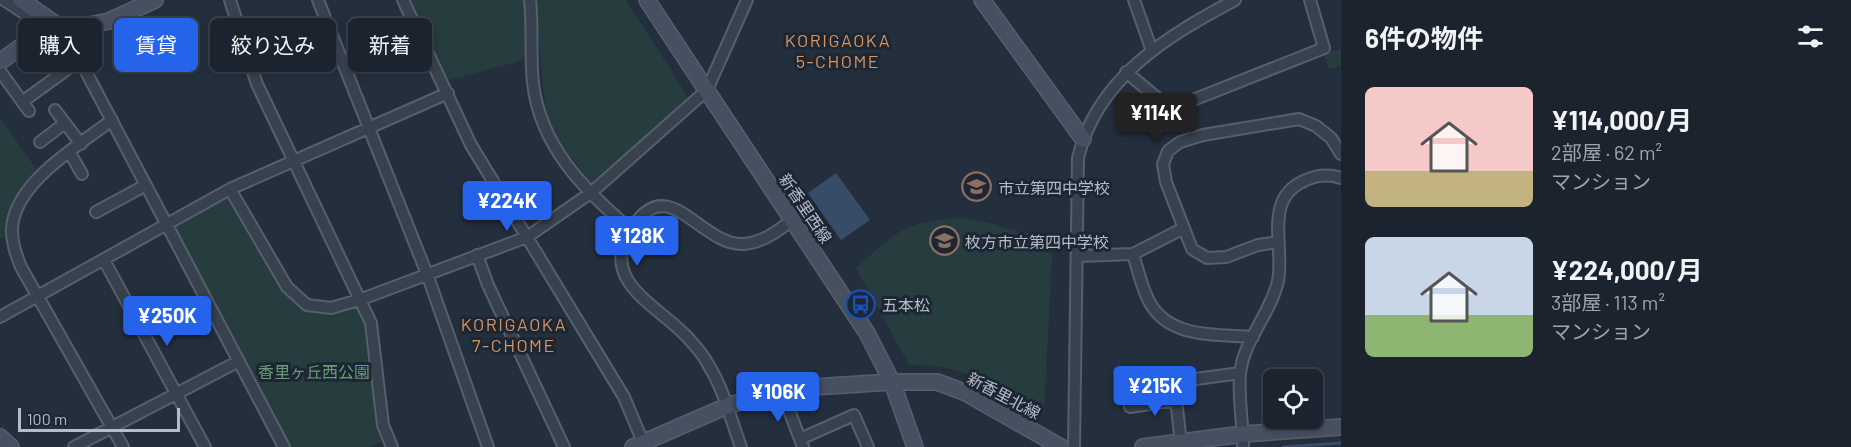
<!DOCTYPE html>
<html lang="ja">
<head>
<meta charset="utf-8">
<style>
	:root { --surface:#1b232e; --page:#242b36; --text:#f1f3f6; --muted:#a0a4aa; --line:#39404a; --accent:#2563eb }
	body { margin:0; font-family:Barlow,"Noto Sans JP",sans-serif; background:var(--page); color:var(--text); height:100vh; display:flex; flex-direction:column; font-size:22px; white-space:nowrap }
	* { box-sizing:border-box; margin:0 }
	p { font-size:20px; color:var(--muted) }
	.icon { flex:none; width:33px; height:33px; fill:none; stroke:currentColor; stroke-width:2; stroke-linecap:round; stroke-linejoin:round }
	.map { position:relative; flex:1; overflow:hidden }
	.panel { display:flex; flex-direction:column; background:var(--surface); width:510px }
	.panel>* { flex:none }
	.top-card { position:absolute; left:18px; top:18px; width:570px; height:54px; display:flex; gap:12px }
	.controls { position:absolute; left:1263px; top:369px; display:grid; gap:12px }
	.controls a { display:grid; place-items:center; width:60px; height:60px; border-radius:9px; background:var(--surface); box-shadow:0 3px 9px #0003,0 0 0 2px var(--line); font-size:30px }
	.scale { position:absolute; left:18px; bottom:15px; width:162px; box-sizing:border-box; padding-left:6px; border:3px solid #b4bcc9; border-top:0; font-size:16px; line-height:21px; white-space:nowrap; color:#b4bcc9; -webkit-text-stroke:4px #1d2633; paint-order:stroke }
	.price { position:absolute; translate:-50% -51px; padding:0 14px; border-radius:6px; background:var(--accent); color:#fff; font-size:20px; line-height:39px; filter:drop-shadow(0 2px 3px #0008) }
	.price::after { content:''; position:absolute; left:50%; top:36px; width:18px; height:14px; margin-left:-9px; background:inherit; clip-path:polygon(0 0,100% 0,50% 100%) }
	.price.on { background:#222; color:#fff }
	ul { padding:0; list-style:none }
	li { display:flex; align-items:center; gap:18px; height:150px; padding:0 24px }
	li span { display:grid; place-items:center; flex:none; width:168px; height:120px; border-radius:9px; color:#555 }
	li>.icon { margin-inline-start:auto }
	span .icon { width:72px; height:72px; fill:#fffc; stroke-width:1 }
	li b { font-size:26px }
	h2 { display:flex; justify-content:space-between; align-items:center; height:72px; padding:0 24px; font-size:26px }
	.pill { padding:0 21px; border-radius:9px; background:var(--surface); box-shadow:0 3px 9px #0003,0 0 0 2px var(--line); font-size:21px; line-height:54px }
	.pill.on { background:var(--accent); color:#fff }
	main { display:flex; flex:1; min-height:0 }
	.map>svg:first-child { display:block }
</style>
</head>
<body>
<main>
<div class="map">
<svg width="1341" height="447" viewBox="0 0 1341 447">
	<rect width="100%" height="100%" fill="#242f3e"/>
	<path fill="#263c3f" d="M 406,0 L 527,0 L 529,54 L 516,62 L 446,81 Z
		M 535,0 L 626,0 L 690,100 L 591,183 L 557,140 L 546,115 Z
		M 1341,49 L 1341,66 L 1329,69 L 1324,53 Z
		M 0,118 L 39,173 C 22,192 6,209 8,238 L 0,238 Z
		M 229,194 L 287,295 C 312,317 330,308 360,303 L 369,334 L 378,426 L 383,441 L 368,447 L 288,447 L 172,226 Z
		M 961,218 C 988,220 1012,232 1038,235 L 1052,255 L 1044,414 C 1002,390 960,362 909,365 L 856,268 C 897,232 903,221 961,218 Z"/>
	<path fill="#394c67" d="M 836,173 L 870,220 L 841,240 L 808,193 Z"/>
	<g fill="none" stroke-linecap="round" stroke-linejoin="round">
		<path stroke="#394c67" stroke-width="3" d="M 1283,447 L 1341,443"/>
		<defs>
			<path id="street" d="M 4,0 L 54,33
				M 230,0 L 257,84 L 371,323 L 383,425 L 392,447
				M 318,0 L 427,274 L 488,447
				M 403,0 L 471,145 L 624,397 L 645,447
				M 530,0 C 533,28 530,56 533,83 C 540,146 584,190 630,229
				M 1134,0 L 1152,51
				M 64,30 L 284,447
				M 0,71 L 29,111
				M 1126,72 L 1161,101 L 1183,104 L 1324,48 L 1310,0
				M 22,102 L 80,60
				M 55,110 L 81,144
				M 112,120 C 78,146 12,184 12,231 C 12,243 16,255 21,267 L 123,447
				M 40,142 L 65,123
				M 70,153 L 82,174
				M 230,189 L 448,93
				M 96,212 L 146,185
				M 1279,242 L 1258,245 L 1226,257 L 1207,258 L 1192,249 L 1166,182 L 1163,164 L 1168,151 L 1180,142 L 1203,135 L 1299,119 L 1316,126 L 1331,138 L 1341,154
				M 1133,254 C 1138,270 1142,289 1150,303 C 1170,339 1218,334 1253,337
				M 477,255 L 488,285 L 564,447
				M 1077,256 L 1133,254 L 1184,228
				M 104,260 L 205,447
				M 0,317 L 230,189 L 287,287 L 307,305 L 331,308 L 362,299 L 527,237 L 592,192 L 707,90 L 747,0
				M 781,389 L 803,447
				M 1130,407 L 1177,400
				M 800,439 L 854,415 L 868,447
				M 1181,443 L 1174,382 L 1240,373
				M 74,447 L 239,361
				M 741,447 C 731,420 724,390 709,366 C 703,354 690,339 680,330 C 649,301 597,276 634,225 C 670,173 700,245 743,244 C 762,243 778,231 792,220
				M 1074,447 L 1078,158 C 1097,78 1167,36 1235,0
				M 1243,447 C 1243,423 1238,398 1240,374 C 1243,341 1271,313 1278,281 C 1285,246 1262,198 1306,180 C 1317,175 1329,174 1341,178"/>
			<path id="secondary" d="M 21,0 L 64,30 L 109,21 L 155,0
				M 647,0 L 867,333 L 892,382 L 915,447
				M 982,0 L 1083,139
				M 0,62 L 22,46 L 64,30
				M 0,437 L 11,447
				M 633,447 L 727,406 L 781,389 L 892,382 L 937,382 L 964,392 L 1061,447
				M 1143,447 L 1243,434 L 1341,427"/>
		</defs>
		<use href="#street" stroke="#565f6c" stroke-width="14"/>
		<use href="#secondary" stroke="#565f6c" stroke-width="18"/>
		<use href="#street" stroke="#38414e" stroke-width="10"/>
		<use href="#secondary" stroke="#465061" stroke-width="15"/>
	</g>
	<defs>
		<symbol id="school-ring" viewBox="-11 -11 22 22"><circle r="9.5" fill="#1d2633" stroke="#8d6e63" stroke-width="1.5"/><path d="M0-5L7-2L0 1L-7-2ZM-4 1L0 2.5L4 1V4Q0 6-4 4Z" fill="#8d6e63"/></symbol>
		<symbol id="bus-ring" viewBox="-11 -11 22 22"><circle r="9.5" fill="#1d2633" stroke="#1a4fb4" stroke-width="1.5"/><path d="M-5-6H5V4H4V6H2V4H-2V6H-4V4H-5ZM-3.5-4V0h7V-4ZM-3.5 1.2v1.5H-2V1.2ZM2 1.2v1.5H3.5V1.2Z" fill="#1a4fb4"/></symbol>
	</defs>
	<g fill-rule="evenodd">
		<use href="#school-ring" x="960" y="170" width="33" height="33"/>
		<use href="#school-ring" x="928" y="224" width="33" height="33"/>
		<use href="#bus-ring" x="844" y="288" width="33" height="33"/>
	</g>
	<g text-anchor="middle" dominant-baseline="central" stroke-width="6" stroke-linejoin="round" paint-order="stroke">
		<g font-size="16" fill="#b4bcc9" stroke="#1d2633" text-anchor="start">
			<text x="998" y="187">市立第四中学校</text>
			<text x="965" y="241">枚方市立第四中学校</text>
			<text x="882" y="304">五本松</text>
		</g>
		<g font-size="16" fill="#b4bcc9" stroke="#1d2633">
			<text transform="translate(806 208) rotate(56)">新香里西線</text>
			<text transform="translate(1004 395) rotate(28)">新香里北線</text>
		</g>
		<g font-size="16" fill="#6b9a76" stroke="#1d2633">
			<text x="314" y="371">香里ヶ丘西公園</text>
		</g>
		<g font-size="18" letter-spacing="1.5" fill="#d59563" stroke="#1d2633">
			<text x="838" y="40">KORIGAOKA<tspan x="838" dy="21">5-CHOME</tspan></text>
			<text x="514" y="324">KORIGAOKA<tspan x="514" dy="21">7-CHOME</tspan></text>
		</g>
	</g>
</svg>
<div class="controls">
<a><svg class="icon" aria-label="locate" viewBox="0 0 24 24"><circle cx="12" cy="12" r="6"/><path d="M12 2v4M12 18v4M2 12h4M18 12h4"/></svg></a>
</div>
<div class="scale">100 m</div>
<b class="price on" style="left:1156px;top:144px">¥114K</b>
<b class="price" style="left:507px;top:232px">¥224K</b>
<b class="price" style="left:637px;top:267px">¥128K</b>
<b class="price" style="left:167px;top:347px">¥250K</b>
<b class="price" style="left:1155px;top:417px">¥215K</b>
<b class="price" style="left:778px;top:423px">¥106K</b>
<div class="top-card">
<a class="pill">購入</a>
<a class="pill on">賃貸</a>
<a class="pill">絞り込み</a>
<a class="pill">新着</a>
</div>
</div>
<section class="panel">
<h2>6件の物件<svg class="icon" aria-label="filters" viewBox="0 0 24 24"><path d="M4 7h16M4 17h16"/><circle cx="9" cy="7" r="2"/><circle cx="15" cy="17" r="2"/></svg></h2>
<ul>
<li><span style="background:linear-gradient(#f6c9c9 70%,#c2b280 0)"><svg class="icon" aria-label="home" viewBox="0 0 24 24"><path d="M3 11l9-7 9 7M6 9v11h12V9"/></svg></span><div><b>¥114,000/月</b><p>2部屋 · 62 m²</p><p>マンション</p></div></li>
<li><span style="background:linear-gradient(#c9d6e8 65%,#8fb573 0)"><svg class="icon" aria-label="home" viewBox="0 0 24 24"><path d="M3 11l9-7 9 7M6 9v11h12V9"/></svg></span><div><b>¥224,000/月</b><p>3部屋 · 113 m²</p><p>マンション</p></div></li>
</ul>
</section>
</main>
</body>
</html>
